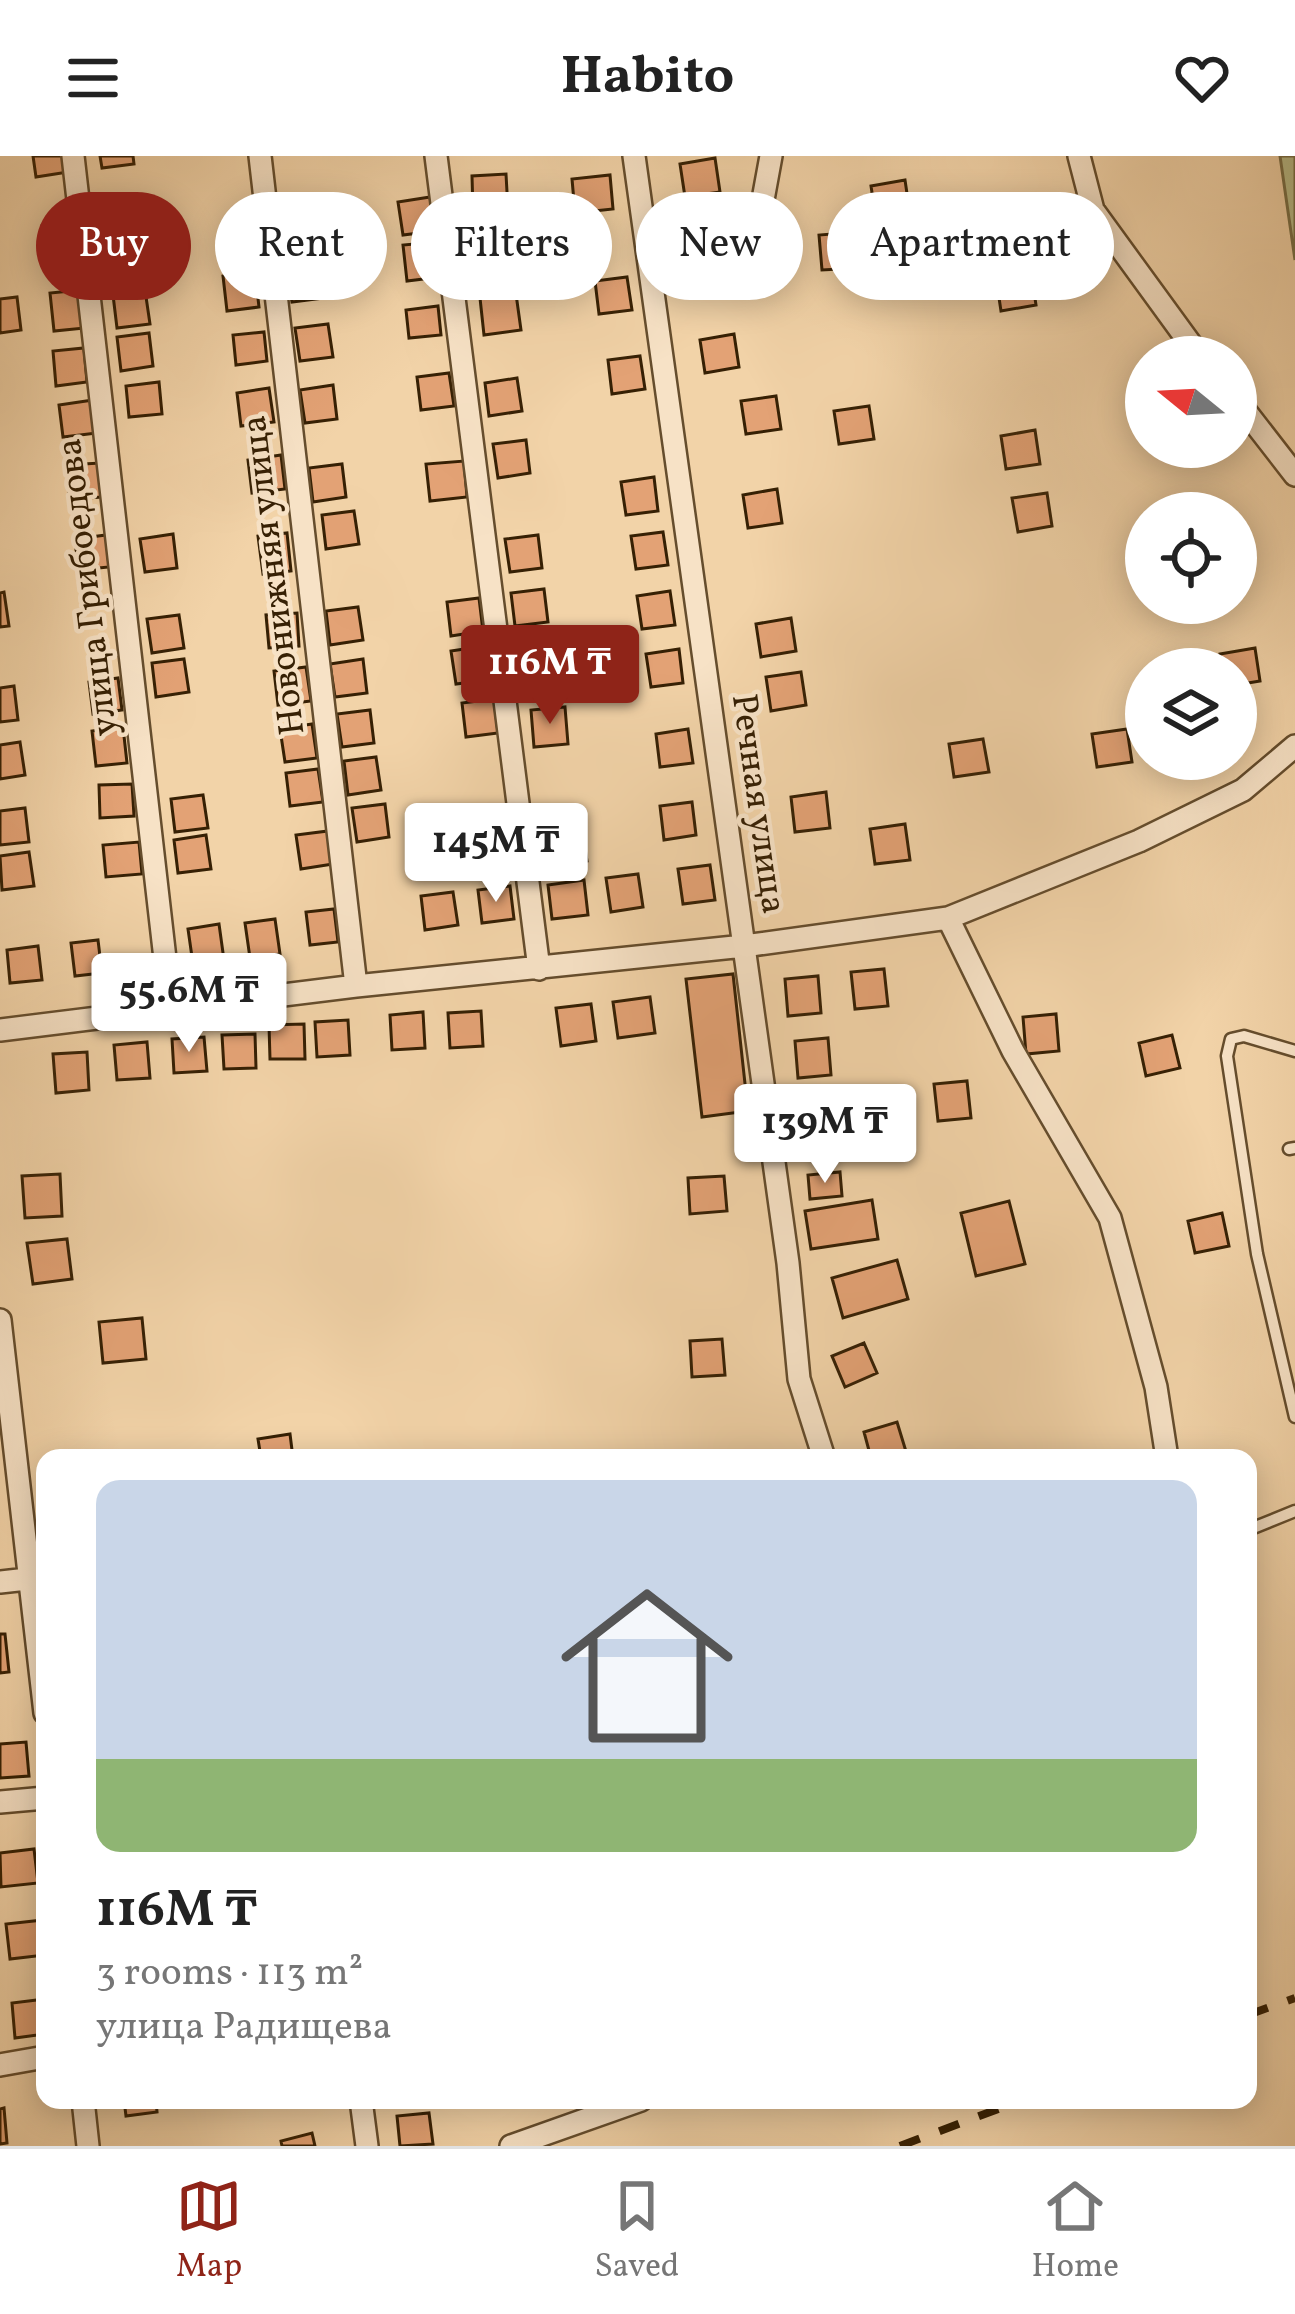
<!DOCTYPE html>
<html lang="en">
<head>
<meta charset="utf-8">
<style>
	:root { --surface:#fff; --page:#f2f2f2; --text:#222; --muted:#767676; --line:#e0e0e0; --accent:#8f2418 }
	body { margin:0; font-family:Vollkorn,serif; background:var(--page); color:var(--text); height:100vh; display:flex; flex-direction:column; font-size:45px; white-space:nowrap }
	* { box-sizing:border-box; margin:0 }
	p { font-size:39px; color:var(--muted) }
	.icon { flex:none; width:66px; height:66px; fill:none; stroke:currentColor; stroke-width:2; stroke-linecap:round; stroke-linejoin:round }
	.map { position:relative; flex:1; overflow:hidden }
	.panel { position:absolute; left:36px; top:1293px; width:1221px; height:660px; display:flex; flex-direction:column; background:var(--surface); border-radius:24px; box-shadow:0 6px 30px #0003 }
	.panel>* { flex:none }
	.hud { position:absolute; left:36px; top:36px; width:1224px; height:108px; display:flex; gap:24px }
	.needle { width:78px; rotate:288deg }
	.controls { position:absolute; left:1125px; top:180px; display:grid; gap:24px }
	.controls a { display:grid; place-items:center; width:132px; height:132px; border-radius:50%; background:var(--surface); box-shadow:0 6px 30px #0003; font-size:60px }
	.price { position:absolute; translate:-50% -102px; padding:0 27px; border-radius:12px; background:#fff; color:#222; font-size:39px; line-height:78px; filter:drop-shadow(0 3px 6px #0008) }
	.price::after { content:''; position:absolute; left:50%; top:72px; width:36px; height:27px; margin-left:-18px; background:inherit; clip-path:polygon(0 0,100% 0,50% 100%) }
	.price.active { background:var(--accent); color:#fff }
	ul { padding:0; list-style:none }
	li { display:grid; align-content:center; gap:24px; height:636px; padding:0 60px }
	li span { display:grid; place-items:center; height:372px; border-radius:24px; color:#555 }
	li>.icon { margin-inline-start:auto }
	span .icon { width:216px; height:216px; fill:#fffc; stroke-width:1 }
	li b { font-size:51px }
	.chip { padding:0 42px; border-radius:54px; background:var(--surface); box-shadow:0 6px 30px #0003; font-size:42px; line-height:108px }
	.chip.active { background:var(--accent); color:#fff }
	header { display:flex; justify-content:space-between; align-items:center; height:156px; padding:0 60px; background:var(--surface); font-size:54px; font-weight:700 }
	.tabs { display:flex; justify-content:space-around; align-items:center; height:168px; border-top:3px solid var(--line); background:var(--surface); font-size:33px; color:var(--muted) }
	.tabs a { display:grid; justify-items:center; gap:6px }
	.tabs .active { color:var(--accent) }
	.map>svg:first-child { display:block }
</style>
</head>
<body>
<header><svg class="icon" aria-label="menu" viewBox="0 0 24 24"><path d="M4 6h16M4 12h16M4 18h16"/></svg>Habito<svg class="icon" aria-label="heart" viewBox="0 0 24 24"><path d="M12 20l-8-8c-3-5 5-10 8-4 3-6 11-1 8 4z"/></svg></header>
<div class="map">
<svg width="1295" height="1990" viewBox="0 0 1295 1990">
	<rect width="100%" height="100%" fill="#f2d3a8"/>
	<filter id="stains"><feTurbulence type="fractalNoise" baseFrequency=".00167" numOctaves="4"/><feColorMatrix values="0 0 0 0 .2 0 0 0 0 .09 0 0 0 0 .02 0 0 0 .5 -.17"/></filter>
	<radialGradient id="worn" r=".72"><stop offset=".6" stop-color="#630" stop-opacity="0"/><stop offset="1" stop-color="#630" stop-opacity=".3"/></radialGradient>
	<path fill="#b7bd8a" stroke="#766e47" stroke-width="3" d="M 1280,0 L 1295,0 L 1295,104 Z"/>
	<path fill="#e3a275" stroke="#362004" stroke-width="3" d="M 33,0 L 66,0 L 68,16 L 36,21 Z
		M 100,0 L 133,0 L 134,8 L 102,12 Z
		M 715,2 L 720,36 L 685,41 L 680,8 Z
		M 506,18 L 508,54 L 473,55 L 472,20 Z
		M 610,19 L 613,53 L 575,57 L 572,23 Z
		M 905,24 L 910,58 L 876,63 L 871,30 Z
		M 430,41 L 435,75 L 403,79 L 398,46 Z
		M 1006,43 L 1011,76 L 977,81 L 972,48 Z
		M 314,52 L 318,85 L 286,89 L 281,56 Z
		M 138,63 L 142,97 L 110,101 L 105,68 Z
		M 75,68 L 78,103 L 45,106 L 42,70 Z
		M 855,76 L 858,112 L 822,114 L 819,79 Z
		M 510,83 L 512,114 L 482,117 L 479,86 Z
		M 437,86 L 440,121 L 407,125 L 403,89 Z
		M 736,96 L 741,129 L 706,134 L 701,101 Z
		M 320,108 L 324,142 L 292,146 L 287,113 Z
		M 255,116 L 259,151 L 227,155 L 223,120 Z
		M 1031,116 L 1036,149 L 1001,155 L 996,122 Z
		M 627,121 L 632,154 L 599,158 L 595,125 Z
		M 81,134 L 85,172 L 54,175 L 50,137 Z
		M 145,134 L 150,168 L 117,172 L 113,139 Z
		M 516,138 L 521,174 L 484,179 L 480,142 Z
		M 17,141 L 21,174 L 0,177 L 0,143 Z
		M 438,150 L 441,179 L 409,182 L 406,154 Z
		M 328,168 L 333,201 L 300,205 L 295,172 Z
		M 264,176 L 267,205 L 236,209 L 233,179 Z
		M 149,177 L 153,210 L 121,215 L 117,181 Z
		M 734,178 L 739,211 L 705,217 L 700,184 Z
		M 84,192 L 87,226 L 56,230 L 53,195 Z
		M 640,200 L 645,233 L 612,238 L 608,204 Z
		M 449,217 L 454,250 L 421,254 L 417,221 Z
		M 517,222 L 522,255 L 489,260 L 485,227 Z
		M 159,226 L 162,258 L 129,261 L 126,230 Z
		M 333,229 L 337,263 L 305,267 L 300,234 Z
		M 269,232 L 274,266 L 241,270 L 237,237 Z
		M 776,240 L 781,273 L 746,278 L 741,245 Z
		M 93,244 L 97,277 L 63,281 L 59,249 Z
		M 869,250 L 874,283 L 839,288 L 834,255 Z
		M 1035,274 L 1040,308 L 1006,313 L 1001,280 Z
		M 526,284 L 530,317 L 498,322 L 493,288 Z
		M 281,299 L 285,333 L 252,337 L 248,304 Z
		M 464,305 L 467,341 L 430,345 L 426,308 Z
		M 100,307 L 102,341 L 69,343 L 67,309 Z
		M 342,308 L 346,341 L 313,346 L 309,312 Z
		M 654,321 L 658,355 L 626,359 L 621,326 Z
		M 777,333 L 782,367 L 748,372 L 743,339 Z
		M 1047,337 L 1052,370 L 1018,376 L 1012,342 Z
		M 354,355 L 359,388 L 326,393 L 322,359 Z
		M 663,376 L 668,409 L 636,413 L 631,380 Z
		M 287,377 L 291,415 L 263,418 L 258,380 Z
		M 173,378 L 177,412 L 145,416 L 140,383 Z
		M 106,379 L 109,411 L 78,414 L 75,383 Z
		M 538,379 L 542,412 L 510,416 L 505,383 Z
		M 544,433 L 548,466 L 515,470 L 511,437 Z
		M 670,435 L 675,469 L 642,473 L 637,440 Z
		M 4,436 L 9,470 L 0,471 L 0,437 Z
		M 479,442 L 483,475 L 451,480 L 447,446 Z
		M 358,451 L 363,484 L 330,489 L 326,455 Z
		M 297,457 L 299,490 L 269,492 L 266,459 Z
		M 179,459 L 184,492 L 152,497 L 147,463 Z
		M 791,462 L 796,495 L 761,501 L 756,468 Z
		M 555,483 L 559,516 L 526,521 L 522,488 Z
		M 484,490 L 488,524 L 456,528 L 451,495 Z
		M 1255,492 L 1260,525 L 1236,529 L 1236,513 L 1222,513 L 1220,498 Z
		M 679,493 L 683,527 L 651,531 L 646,498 Z
		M 184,503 L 189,536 L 156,541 L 152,507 Z
		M 363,503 L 367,537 L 335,541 L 330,508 Z
		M 306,511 L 311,545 L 278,549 L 274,515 Z
		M 801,516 L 806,549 L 771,555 L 766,521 Z
		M 118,522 L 122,554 L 93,558 L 89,526 Z
		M 14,530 L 18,564 L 0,566 L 0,532 Z
		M 494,543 L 498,577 L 466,581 L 462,547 Z
		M 565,551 L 568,588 L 534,591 L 531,554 Z
		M 370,554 L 374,587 L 342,591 L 337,558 Z
		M 312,568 L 317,602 L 285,606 L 280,573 Z
		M 123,571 L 127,607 L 96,610 L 92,575 Z
		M 688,573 L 693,607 L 660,611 L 656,578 Z
		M 1127,573 L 1132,606 L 1097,611 L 1092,578 Z
		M 983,583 L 989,616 L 954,621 L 949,588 Z
		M 20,586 L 25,619 L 0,623 L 0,589 Z
		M 376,601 L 381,634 L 348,639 L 344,605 Z
		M 318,613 L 323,646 L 290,650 L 286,617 Z
		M 132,628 L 134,660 L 100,662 L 99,629 Z
		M 826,636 L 830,672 L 795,676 L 791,641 Z
		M 203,639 L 208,672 L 175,676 L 171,643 Z
		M 692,646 L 696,679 L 664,684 L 660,650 Z
		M 385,648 L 389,681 L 357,686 L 352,652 Z
		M 25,652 L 29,686 L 0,689 L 0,655 Z
		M 905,668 L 910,704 L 875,708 L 870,673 Z
		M 582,672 L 587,705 L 554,710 L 550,676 Z
		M 328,675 L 333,708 L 301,713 L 296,679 Z
		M 206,679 L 211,713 L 178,717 L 174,684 Z
		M 139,686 L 142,718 L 106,721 L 103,689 Z
		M 29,696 L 34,730 L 2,734 L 0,700 Z
		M 710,709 L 715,744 L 683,748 L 678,713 Z
		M 638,718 L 643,751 L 611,756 L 606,722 Z
		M 584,724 L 588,759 L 552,763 L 548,729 Z
		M 510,730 L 514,763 L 482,767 L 478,734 Z
		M 453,736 L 458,769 L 425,774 L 421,740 Z
		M 334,753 L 338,786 L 310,789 L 306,756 Z
		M 275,763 L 280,798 L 250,802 L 245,767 Z
		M 219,768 L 224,804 L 193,808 L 188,773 Z
		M 98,784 L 102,817 L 75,820 L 71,787 Z
		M 38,790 L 42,824 L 10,827 L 7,794 Z
		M 884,813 L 888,850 L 855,853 L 851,816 Z
		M 733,818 L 748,955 L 702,961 L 686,823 Z
		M 818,820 L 821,857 L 788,860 L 785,823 Z
		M 650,841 L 655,877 L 618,882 L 613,846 Z
		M 591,848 L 596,885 L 561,890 L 556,852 Z
		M 481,855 L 483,890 L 450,892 L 448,857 Z
		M 423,856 L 425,892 L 392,894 L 390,859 Z
		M 1056,858 L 1059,895 L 1026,898 L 1023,861 Z
		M 348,864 L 350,899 L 317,901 L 315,866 Z
		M 304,868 L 305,903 L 270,903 L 269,869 Z
		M 255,878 L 256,912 L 224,913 L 222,879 Z
		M 1172,879 L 1180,912 L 1146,920 L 1139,887 Z
		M 204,881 L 207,915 L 174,917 L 172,883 Z
		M 828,882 L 831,919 L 798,922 L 795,885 Z
		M 147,886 L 150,922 L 117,924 L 114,889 Z
		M 87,896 L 89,934 L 56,937 L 53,898 Z
		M 967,925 L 971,962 L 938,965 L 934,928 Z
		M 840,1016 L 842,1040 L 810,1043 L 808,1019 Z
		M 60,1018 L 62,1060 L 25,1062 L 22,1020 Z
		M 724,1020 L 727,1055 L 690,1058 L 688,1022 Z
		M 872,1044 L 878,1083 L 811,1093 L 805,1055 Z
		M 1009,1045 L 1025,1108 L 976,1120 L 961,1057 Z
		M 1222,1057 L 1229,1090 L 1195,1097 L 1188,1065 Z
		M 67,1083 L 72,1123 L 33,1128 L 27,1087 Z
		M 897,1104 L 908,1143 L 843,1162 L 832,1122 Z
		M 142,1162 L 146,1203 L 103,1207 L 99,1166 Z
		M 722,1183 L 725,1219 L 692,1221 L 690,1185 Z
		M 864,1187 L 877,1217 L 845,1231 L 832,1200 Z
		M 897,1266 L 908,1302 L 871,1302 L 864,1276 Z
		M 290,1278 L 293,1302 L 261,1302 L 258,1283 Z
		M 0,1478 L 5,1478 L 9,1516 L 0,1517 Z
		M 26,1586 L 29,1620 L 0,1622 L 0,1588 Z
		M 34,1693 L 38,1727 L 1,1731 L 0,1697 Z
		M 43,1764 L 45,1799 L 10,1803 L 6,1768 Z
		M 45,1843 L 45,1878 L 15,1882 L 12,1847 Z
		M 124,1944 L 156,1944 L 157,1956 L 126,1960 Z
		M 4,1952 L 7,1987 L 0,1988 L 0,1953 Z
		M 429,1957 L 433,1988 L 400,1990 L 397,1960 Z
		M 312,1977 L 315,1990 L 282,1990 L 281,1985 Z"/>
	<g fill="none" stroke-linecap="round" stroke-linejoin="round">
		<defs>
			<path id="service" d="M 1295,895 L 1244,880 L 1231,883 L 1227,900 L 1257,1098 L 1295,1261
				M 1289,993 L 1295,992
				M 1248,1374 L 1295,1355"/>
			<path id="minor" d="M 73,0 L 171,855
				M 260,0 L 356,830
				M 436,0 L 539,813
				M 634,0 L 788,1107 L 799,1223 L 824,1302
				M 1079,0 L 1093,54 L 1200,201
				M 758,71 L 771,0
				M 1236,243 L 1295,319
				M 948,762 L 1013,895 L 1110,1062 L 1156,1231 L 1167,1302
				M 0,874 L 356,830 L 744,790 L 948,762 L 1139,685 L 1243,634 L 1295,590
				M 0,1164 L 45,1557
				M 0,1426 L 45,1421
				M 0,1646 L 45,1642
				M 0,1909 L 45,1901
				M 83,1944 L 88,1990
				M 361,1944 L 367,1990
				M 511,1990 L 641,1944"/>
		</defs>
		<use href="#service" stroke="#654d2d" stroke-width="15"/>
		<use href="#minor" stroke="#654d2d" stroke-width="26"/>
		<use href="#service" stroke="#f7e2c6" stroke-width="10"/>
		<use href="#minor" stroke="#f7e2c6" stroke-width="21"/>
		<path stroke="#362004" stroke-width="8" stroke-dasharray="21 21" stroke-linecap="butt" d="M 1248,1859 L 1295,1842
			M 900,1990 L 1022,1944"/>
	</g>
	<g text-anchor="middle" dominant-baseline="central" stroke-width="9" stroke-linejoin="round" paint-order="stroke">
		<g font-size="36" fill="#362004" stroke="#f7e2c6">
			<text transform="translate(275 419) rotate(-97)">Новонижняя улица</text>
			<text transform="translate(89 431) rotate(-97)">улица Грибоедова</text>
			<text transform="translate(757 648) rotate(82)">Речная улица</text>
		</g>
	</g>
	<rect width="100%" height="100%" filter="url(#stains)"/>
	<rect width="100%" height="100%" fill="url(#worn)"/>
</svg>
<div class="controls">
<a><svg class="needle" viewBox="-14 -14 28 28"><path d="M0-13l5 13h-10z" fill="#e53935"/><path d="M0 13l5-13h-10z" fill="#767676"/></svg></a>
<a><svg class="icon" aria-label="locate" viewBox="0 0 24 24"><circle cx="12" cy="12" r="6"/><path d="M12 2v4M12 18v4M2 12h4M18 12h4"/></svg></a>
<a><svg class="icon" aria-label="layers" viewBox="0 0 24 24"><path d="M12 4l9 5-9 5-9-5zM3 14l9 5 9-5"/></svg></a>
</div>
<b class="price active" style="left:550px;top:571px">116M ₸</b>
<b class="price" style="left:496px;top:749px">145M ₸</b>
<b class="price" style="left:189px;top:899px">55.6M ₸</b>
<b class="price" style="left:825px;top:1030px">139M ₸</b>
<div class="hud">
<a class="chip active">Buy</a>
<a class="chip">Rent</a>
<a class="chip">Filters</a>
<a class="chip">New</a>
<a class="chip">Apartment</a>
</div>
<section class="panel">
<ul>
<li><span style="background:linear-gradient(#c9d6e8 75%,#8fb573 0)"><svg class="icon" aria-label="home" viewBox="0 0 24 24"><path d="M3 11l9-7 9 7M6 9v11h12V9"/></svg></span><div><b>116M ₸</b><p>3 rooms · 113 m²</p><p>улица Радищева</p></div></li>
</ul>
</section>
</div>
<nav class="tabs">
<a class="active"><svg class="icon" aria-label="map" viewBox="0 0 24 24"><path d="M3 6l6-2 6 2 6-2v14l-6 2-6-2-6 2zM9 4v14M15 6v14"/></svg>Map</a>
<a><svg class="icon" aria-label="saved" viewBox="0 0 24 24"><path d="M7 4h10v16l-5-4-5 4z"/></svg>Saved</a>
<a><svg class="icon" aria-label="home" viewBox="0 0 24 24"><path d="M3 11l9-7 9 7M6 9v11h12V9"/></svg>Home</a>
</nav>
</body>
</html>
